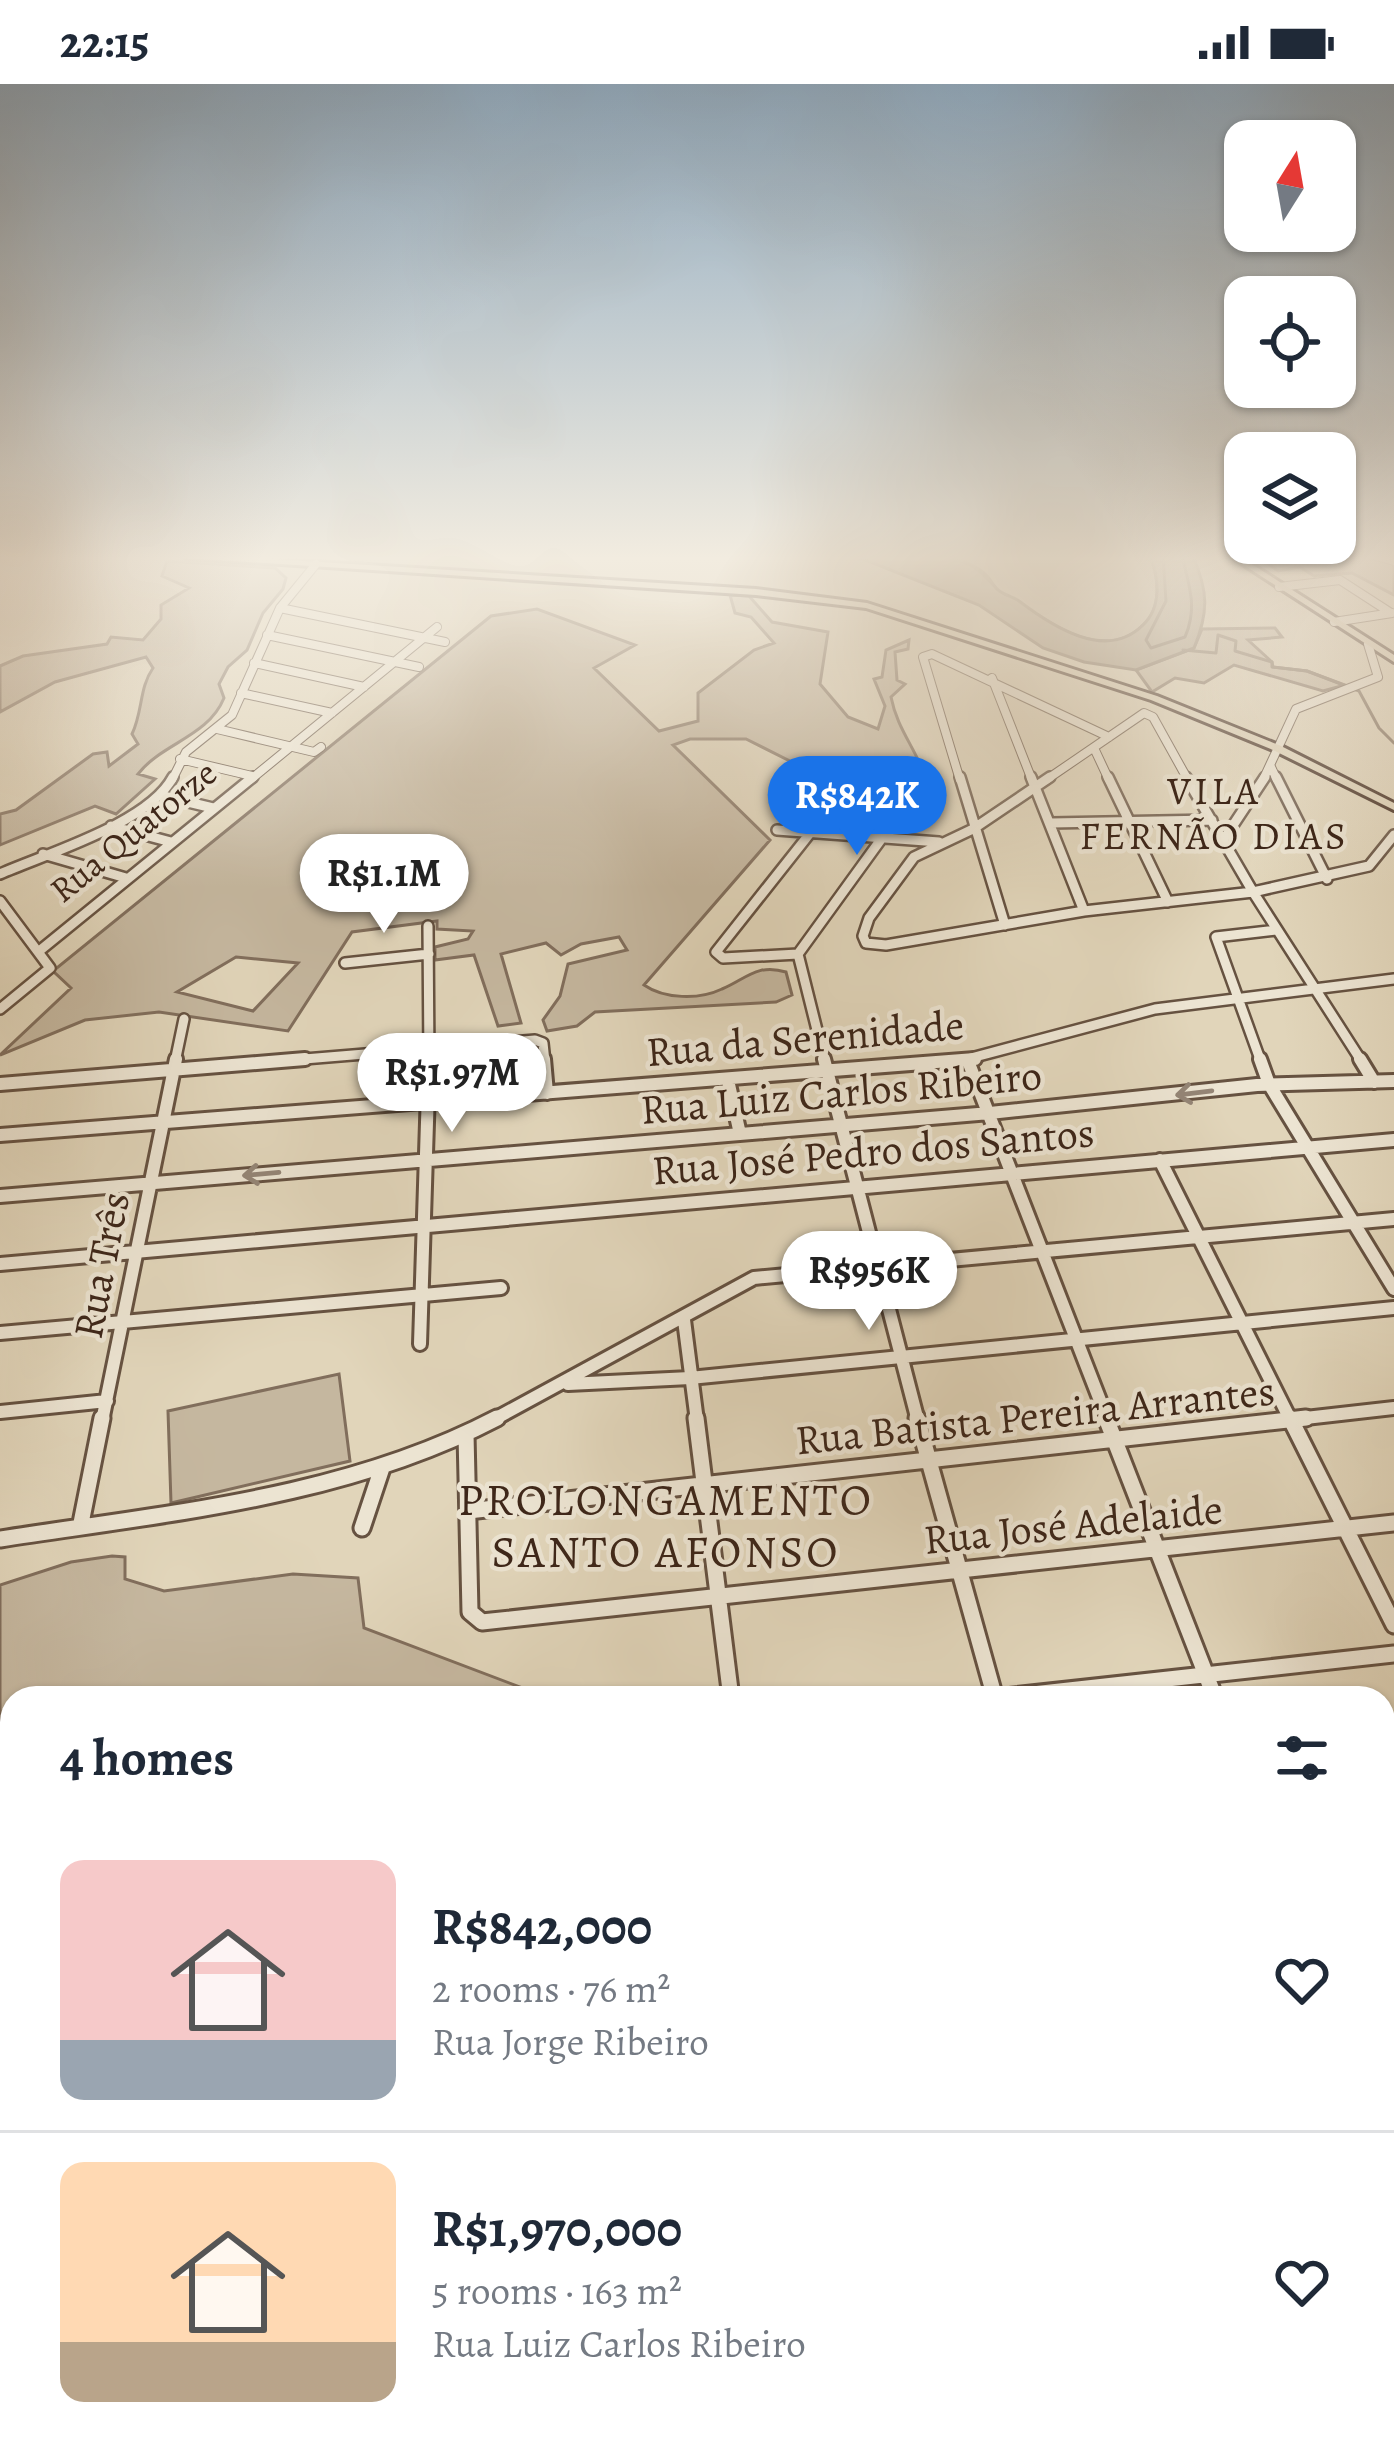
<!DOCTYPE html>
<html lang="en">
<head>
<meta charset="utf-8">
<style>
	:root { --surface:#fff; --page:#f2f2f3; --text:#1f2937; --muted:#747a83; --line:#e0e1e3; --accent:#1a73e8 }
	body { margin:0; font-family:Alegreya,serif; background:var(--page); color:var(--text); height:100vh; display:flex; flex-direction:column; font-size:45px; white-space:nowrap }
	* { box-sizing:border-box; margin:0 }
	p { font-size:39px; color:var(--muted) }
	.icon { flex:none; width:66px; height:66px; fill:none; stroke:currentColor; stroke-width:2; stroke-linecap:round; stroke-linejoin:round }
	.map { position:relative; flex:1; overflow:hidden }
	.panel { position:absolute; left:0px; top:1602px; width:1395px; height:771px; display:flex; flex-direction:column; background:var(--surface); border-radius:36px 36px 0 0; box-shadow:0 3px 9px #0004 }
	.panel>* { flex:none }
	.needle { width:78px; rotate:11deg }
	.buttons { position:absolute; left:1224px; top:36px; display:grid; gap:24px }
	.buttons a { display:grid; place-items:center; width:132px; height:132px; border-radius:24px; background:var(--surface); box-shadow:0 3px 9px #0004; font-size:60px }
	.price { position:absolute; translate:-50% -102px; padding:0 27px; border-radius:42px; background:#fff; color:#222; font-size:39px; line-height:78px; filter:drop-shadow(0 3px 6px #0008) }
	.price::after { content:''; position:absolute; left:50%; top:72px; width:36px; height:27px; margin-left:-18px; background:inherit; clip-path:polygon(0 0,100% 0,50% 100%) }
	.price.active { background:var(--accent); color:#fff }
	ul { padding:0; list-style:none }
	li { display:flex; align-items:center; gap:36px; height:300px; padding:0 60px }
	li+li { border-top:3px solid var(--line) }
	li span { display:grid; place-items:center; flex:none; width:336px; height:240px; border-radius:24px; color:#555 }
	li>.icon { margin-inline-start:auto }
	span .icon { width:144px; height:144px; fill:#fffc; stroke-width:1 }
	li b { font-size:51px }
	h2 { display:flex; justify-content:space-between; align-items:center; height:144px; padding:0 60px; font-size:51px }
	.status { display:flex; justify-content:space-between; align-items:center; height:84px; padding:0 60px; background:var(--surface); direction:ltr }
	.status svg { height:33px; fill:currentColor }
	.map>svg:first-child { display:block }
</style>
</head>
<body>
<div class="status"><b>22:15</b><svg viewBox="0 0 49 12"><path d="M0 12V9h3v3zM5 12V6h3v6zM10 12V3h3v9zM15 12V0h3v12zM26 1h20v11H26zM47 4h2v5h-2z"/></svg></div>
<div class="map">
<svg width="1394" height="2371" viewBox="0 0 1394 2371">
	<rect width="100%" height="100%" fill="#e1d5ba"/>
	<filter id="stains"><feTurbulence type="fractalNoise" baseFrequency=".00167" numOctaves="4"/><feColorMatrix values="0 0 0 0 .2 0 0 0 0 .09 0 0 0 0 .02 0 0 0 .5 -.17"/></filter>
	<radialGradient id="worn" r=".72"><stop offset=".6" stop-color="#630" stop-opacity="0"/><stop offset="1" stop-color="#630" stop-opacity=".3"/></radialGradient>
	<path fill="#c5b79f" stroke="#816e5c" stroke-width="3" fill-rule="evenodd" d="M 942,472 L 1150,472 C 1159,494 1162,524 1143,541 C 1099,584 1041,530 1002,509 C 993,505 992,495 984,489 C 972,479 957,475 942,472 Z
		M 1258,472 L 1361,472 L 1394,480 L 1394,511 L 1352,489 L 1314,492 L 1300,483 L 1278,487 Z
		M 167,477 L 275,484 L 286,494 L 283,505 L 263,529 L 247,566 L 228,583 L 219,600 L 224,614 C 208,653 162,659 138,690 L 155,695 L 116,730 L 95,722 L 0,761 L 0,730 L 16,726 L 93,670 L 107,668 L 109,682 L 138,660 L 132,650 C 143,627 139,604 153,584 L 146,573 L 55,598 L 0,628 L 0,582 L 23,572 L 107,560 L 111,553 L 143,556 L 161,535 L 161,521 L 189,504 L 162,492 Z
		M 730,511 L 749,512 L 772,538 L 828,548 L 820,600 L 848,633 L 878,645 L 885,622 L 874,595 L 882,593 L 886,566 L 909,556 L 908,565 L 895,568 L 897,596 L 905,600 L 891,613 C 898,649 920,668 928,704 L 886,687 L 790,677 L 746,655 L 690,655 L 673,661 L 770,756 L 644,901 C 664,915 699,916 722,905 C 746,895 757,879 786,888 L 792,911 L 776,918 L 595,928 L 577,942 L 547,947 L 543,936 L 560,912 L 568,880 L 627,866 L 619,853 L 581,860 L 561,871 L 546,859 L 501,870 L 521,939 L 498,942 L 474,871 L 435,876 L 435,863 L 468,855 L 473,847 L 437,845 L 437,837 L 352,848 L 288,947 L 159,928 L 85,936 L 0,971 L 71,904 L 53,887 L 491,532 L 537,525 L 635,561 L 594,584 L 659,647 L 698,637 L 698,609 L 754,566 L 774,559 L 751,533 L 735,529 ZM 236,873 L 298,879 L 253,927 L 177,908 Z
		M 1275,544 L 1282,553 L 1248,556 L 1272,578 L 1273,583 L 1307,587 L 1345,601 L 1323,607 L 1234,581 L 1204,599 L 1175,594 L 1152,608 L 1136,586 L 1194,564 L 1202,545 Z
		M 339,1290 L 350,1377 L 171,1419 L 168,1327 Z
		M 112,1472 L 125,1473 L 125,1495 L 164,1507 L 293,1490 L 358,1494 L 364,1544 L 549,1614 L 12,1614 L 12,2361 L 1383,2361 L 1383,2311 L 1394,2315 L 1394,2371 L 0,2371 L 0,1501 L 71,1478 Z"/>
	<path fill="#a99a83" stroke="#7e6c59" stroke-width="3" d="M 841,472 C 878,472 927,463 961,477 C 978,483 985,492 996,504 C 1002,511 1012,512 1019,517 C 1052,542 1106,578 1143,541 C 1162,523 1159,494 1150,472 L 1193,472 C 1208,507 1209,528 1194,564 L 1136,586 L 1084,578 L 1043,564 L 979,521 L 863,475 Z"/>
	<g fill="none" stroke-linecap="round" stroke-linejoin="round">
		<path stroke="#73604e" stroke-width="3" d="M 1163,472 L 1166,517 L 1146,556 L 1151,564 L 1185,553 C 1198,523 1189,502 1182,472"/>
		<path stroke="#7e6c59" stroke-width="3" d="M 1183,566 L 1216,569 L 1218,551 L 1236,557 L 1235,567 L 1272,578 L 1272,583 L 1307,587 L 1359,607 L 1379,644 L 1394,659"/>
		<defs>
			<path id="minor-far4" d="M 1377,472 L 1394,477
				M 1279,503 L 1340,496 L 1391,529
				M 280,524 L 445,558
				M 1334,538 L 1392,529
				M 267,551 L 419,583
				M 254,579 L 364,603
				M 992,594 L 1032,696
				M 241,609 L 332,629
				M 217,645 L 314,668 L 321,663
				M 1094,664 L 1109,696
				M 180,675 L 252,692
				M 1271,683 L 1277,696
				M 172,696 L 186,668 L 232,631 L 280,524 L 316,480
				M 250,696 L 437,543
				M 820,696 L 822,686
				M 960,696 L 923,573 L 932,570 L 1109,653
				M 1046,696 L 1144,629 L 1153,633 L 1188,696
				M 1263,696 L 1296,625 L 1378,593 L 1368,560"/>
			<path id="minor-far3" d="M 960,693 L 1005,841
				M 1031,693 L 1084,827
				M 1050,693 L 973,745 L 914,773 L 869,834 L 863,852 L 866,859 L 886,861 L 1084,827 L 1253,808
				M 1108,693 L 1168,818
				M 1186,693 L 1253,808
				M 1276,693 L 1327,795
				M 163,712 L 213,724
				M 1051,739 L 1212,736
				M 111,742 L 171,758
				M 777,746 L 939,758
				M 1222,758 L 1265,693
				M 43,770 L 126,794
				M 0,790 C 48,769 149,739 173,693
				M 1253,808 L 1362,978
				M 1253,808 L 1369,782 L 1394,751
				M 0,817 L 50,884 L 0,925
				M 428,842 L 429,978
				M 38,868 L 253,693
				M 798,870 L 825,978
				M 798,870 L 723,874 L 716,868 L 811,748 L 821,693
				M 798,870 L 882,754 L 889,696
				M 345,879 L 429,870
				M 175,978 L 184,935
				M 268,978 L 535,956 L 543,959 L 545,978
				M 956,978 L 1155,925 L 1394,895
				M 1261,978 L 1216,853 L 1276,846"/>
			<path id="minor-far2" d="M 544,975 L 547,1009
				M 824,975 L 918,1337
				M 1260,975 L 1269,1000 L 1394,1205
				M 1360,975 L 1374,998
				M 968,977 L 1108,1337
				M 728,996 L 740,1050
				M 0,1000 L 305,975
				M 0,1051 L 975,975
				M 1160,1076 L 1291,1337
				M 0,1112 L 990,1029 L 1257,1001 L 1394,997
				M 0,1180 L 1394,1056
				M 684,1236 L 697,1337
				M 0,1249 L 501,1204
				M 420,1260 L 429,975
				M 568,1300 L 690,1294 L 1394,1224
				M 0,1328 L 107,1317
				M 102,1337 L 176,975
				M 491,1337 L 754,1194 L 1394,1135
				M 1279,1337 L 1394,1324"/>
			<path id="minor-far1" d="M 696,1334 L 731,1614
				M 917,1334 L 995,1614
				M 1106,1334 L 1215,1614
				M 1290,1334 L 1394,1541
				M 466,1350 L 470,1528 L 482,1538 L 1394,1439
				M 468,1427 L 1306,1334
				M 81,1439 L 102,1334
				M 362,1444 L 382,1384
				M 0,1455 C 168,1429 344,1414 497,1334
				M 995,1614 L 1394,1570
				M 1383,1721 L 1394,1720"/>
			<path id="minor" d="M 1383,1899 L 1394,1898
				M 1383,2043 L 1394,2070
				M 1383,2111 L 1394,2108"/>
			<path id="major" d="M 183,472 L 222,472 L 756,505 L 867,519 L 1157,612 L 1281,662 L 1394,719 L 1394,726 L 1273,666 L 1151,616 L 866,524 L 756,511 L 187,474 Z
				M 1230,472 L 1239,472 L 1394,571 L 1394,578 Z"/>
		</defs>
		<use href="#minor-far4" stroke="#665241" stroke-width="10"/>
		<use href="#minor-far3" stroke="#665241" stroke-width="14"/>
		<use href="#minor-far2" stroke="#665241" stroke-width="18"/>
		<use href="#minor-far1" stroke="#665241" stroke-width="21"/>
		<use href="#minor" stroke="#665241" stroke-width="26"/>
		<use href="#major" stroke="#3d2619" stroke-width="6"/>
		<use href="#minor-far4" stroke="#ece4d2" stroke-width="8"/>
		<use href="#minor-far3" stroke="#ece4d2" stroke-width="9"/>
		<use href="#minor-far2" stroke="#ece4d2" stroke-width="12"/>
		<use href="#minor-far1" stroke="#ece4d2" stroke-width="15"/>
		<use href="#minor" stroke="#ece4d2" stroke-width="20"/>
		<use href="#major" fill="#e1d5ba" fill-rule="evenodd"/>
	</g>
	<defs><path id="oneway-shaft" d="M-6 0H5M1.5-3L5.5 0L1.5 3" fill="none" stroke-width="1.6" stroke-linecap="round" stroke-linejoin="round" transform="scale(3)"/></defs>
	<g stroke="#948576">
		<use href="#oneway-shaft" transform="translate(1194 1009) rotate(173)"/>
		<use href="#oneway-shaft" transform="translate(261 1090) rotate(175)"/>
	</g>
	<linearGradient id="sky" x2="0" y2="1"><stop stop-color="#8faac0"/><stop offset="0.59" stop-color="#f2ece0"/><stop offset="1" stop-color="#f2ece0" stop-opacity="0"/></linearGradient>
	<rect width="1394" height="804" fill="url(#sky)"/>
	<g text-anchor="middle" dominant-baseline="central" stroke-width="9" stroke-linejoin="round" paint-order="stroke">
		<g font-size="36" fill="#3d2619" stroke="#ece4d2">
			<text transform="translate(133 747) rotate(-39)">Rua Quatorze</text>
		</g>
		<g font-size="39" letter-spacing="3" fill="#3d2619" stroke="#ece4d2">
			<text x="1214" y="706">VILA<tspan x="1214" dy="45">FERNÃO DIAS</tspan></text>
		</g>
		<g font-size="42" fill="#3d2619" stroke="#ece4d2">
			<text transform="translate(805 954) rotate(-5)">Rua da Serenidade</text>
			<text transform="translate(841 1008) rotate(-5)">Rua Luiz Carlos Ribeiro</text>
			<text transform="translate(873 1067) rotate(-5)">Rua José Pedro dos Santos</text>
			<text transform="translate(101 1181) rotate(-79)">Rua Três</text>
			<text transform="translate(1035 1331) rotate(-6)">Rua Batista Pereira Arrantes</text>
			<text transform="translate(1073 1440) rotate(-6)">Rua José Adelaide</text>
		</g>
		<g font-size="45" letter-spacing="3" fill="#3d2619" stroke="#ece4d2">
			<text x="666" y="1416">PROLONGAMENTO<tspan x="666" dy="52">SANTO AFONSO</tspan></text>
		</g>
	</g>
	<rect width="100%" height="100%" filter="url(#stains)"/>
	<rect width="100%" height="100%" fill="url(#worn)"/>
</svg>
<div class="buttons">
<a><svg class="needle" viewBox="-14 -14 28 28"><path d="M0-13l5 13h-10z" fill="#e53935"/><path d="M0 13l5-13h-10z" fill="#747a83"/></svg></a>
<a><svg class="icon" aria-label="locate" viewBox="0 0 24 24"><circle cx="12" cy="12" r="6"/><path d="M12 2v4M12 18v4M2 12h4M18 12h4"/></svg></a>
<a><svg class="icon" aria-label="layers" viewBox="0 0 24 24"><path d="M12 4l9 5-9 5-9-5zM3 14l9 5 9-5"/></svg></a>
</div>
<b class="price active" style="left:857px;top:774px">R$842K</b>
<b class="price" style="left:384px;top:852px">R$1.1M</b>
<b class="price" style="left:452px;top:1051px">R$1.97M</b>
<b class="price" style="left:869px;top:1249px">R$956K</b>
<section class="panel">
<h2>4 homes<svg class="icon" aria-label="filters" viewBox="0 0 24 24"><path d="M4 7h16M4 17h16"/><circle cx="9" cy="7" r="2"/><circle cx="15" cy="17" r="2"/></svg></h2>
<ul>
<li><span style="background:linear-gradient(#f6c9c9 75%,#9aa5b1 0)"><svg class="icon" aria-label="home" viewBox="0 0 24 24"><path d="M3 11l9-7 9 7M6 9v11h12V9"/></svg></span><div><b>R$842,000</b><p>2 rooms · 76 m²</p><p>Rua Jorge Ribeiro</p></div><svg class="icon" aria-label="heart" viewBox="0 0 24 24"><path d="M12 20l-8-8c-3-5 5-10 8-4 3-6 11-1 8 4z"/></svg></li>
<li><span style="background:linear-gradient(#ffd9b3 75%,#b9a48a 0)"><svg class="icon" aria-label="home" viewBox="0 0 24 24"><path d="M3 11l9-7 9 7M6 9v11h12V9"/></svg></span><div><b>R$1,970,000</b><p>5 rooms · 163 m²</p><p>Rua Luiz Carlos Ribeiro</p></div><svg class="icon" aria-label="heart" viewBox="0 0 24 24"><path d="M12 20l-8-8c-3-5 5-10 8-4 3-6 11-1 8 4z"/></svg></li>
</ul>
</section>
</div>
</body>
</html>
